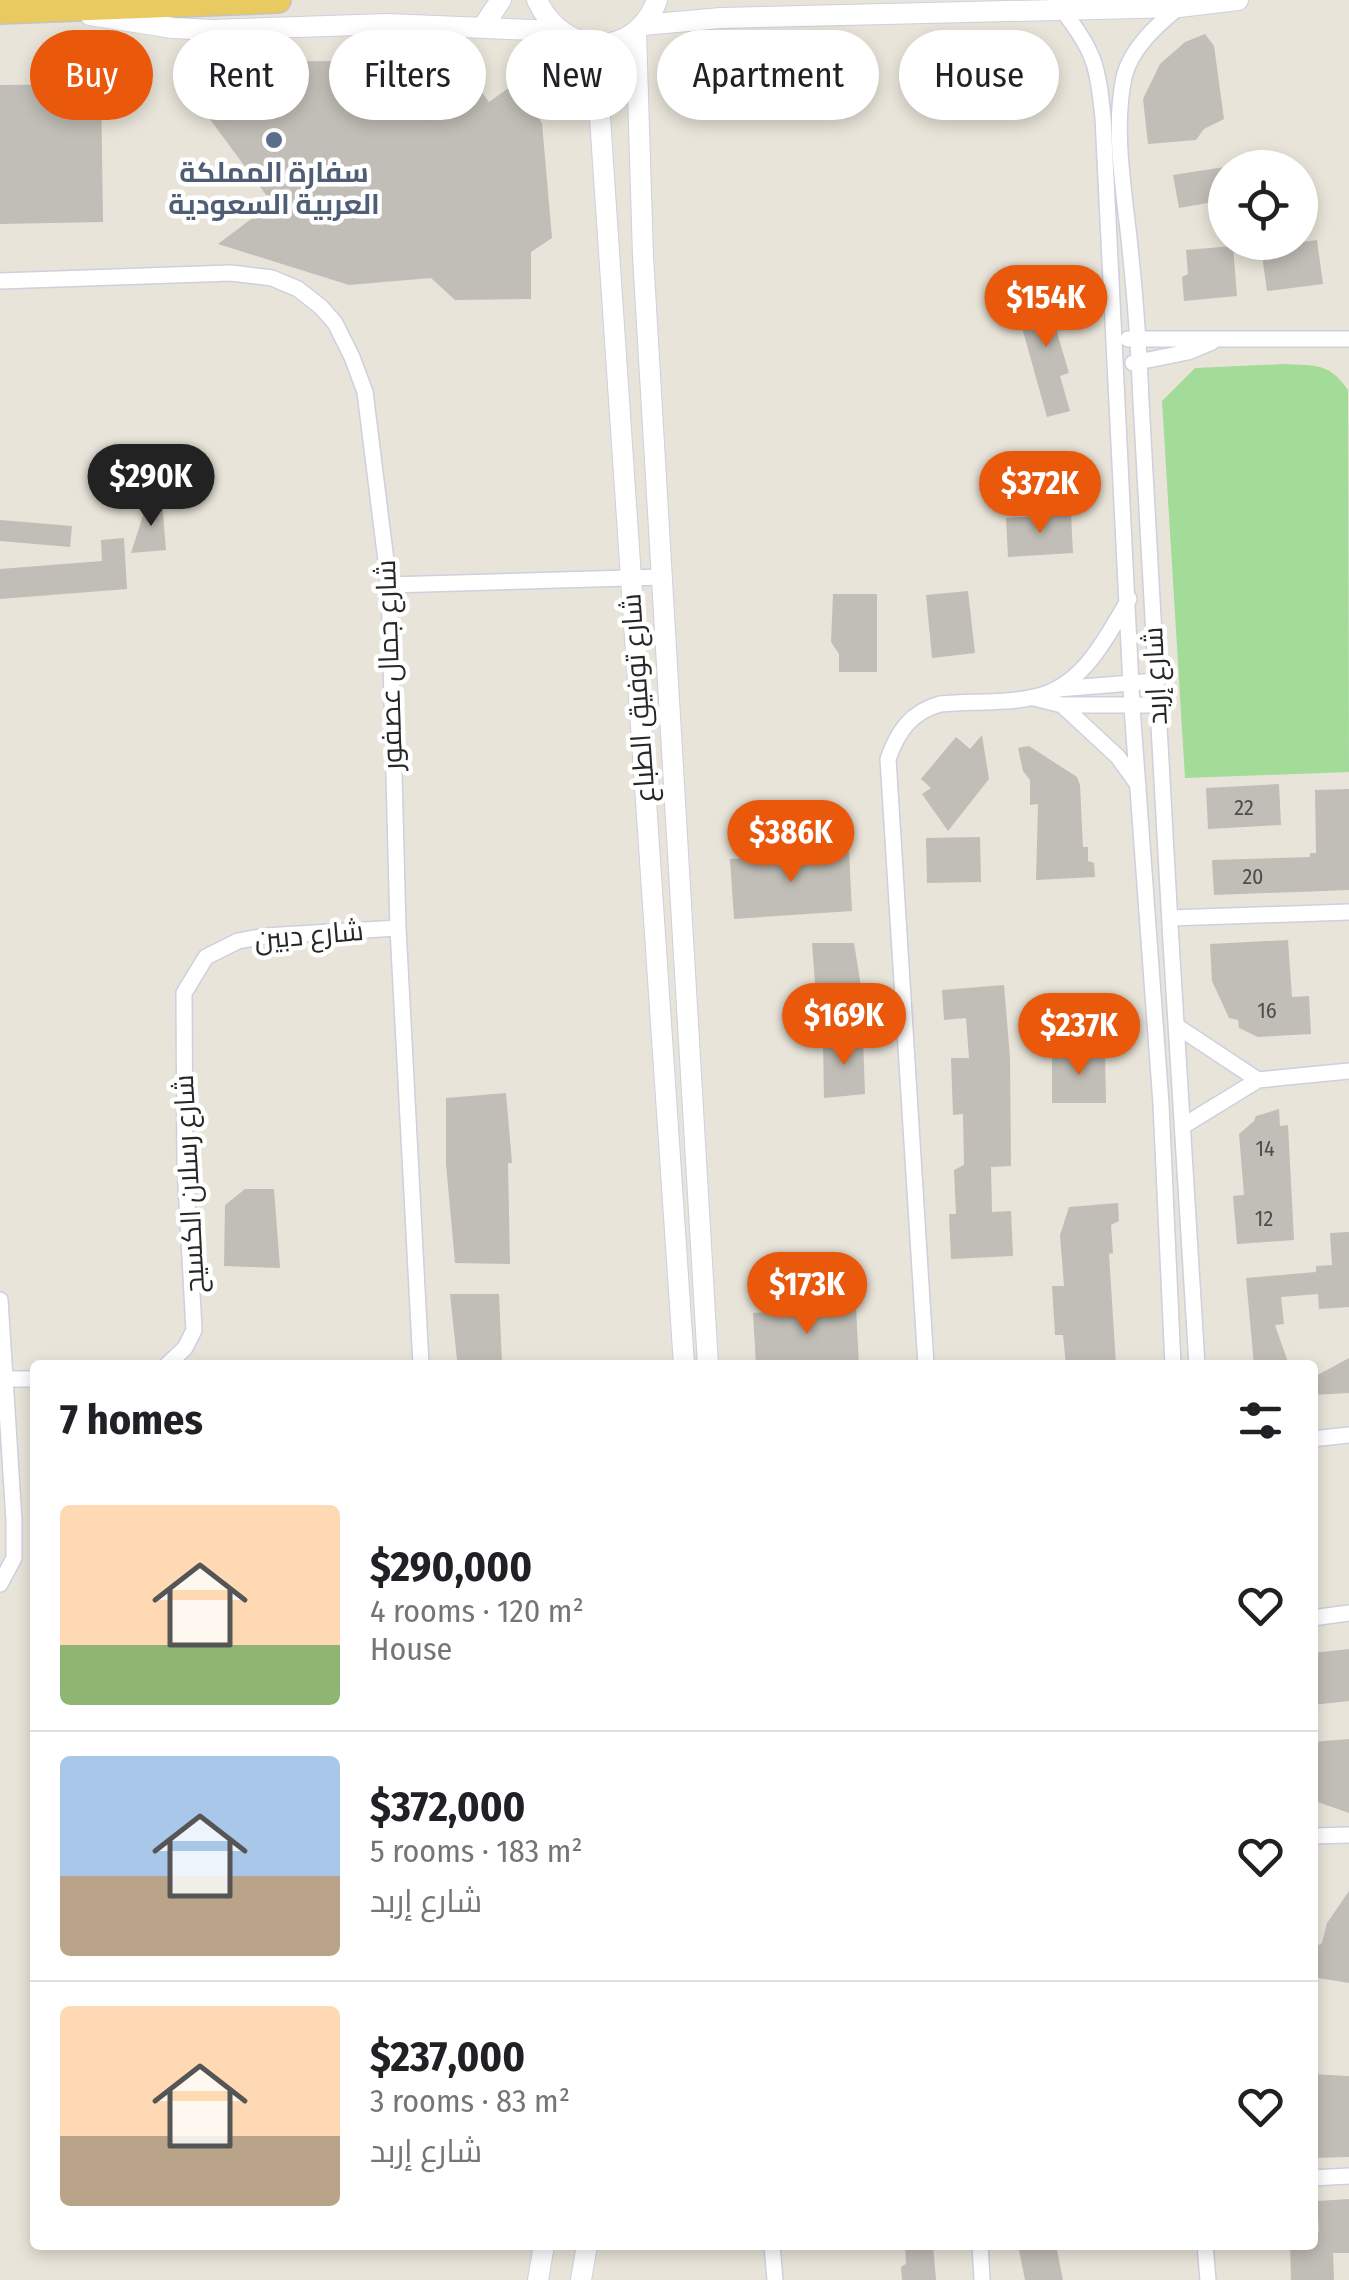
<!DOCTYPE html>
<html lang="en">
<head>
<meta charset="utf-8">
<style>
	:root { --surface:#fff; --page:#f6f6f6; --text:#202124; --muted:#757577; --line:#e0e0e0; --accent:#ea580c }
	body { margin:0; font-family:"Fira Sans Condensed",Cairo,sans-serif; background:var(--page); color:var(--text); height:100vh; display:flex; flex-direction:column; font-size:38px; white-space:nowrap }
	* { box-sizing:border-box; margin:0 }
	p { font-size:32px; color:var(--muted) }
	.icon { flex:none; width:55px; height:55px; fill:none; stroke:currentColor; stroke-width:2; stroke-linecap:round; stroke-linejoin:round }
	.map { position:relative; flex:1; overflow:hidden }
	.panel { position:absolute; left:30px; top:1360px; width:1288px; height:890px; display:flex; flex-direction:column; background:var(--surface); border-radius:10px; box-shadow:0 5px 15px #0003 }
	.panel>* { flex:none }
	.top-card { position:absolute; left:30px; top:30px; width:1290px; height:90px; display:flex; gap:20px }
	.tools { position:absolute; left:1208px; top:150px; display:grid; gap:20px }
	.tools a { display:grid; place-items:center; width:110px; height:110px; border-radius:50%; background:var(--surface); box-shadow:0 5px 15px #0003; font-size:50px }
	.price { position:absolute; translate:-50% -85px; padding:0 22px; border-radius:35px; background:var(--accent); color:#fff; font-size:32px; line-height:65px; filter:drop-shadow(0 2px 5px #0008) }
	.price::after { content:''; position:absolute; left:50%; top:60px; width:30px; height:22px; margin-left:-15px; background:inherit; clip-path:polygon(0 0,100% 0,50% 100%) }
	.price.on { background:#222; color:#fff }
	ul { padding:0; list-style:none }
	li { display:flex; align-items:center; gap:30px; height:250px; padding:0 30px }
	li+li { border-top:2px solid var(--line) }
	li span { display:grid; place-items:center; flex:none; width:280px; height:200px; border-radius:10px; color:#555 }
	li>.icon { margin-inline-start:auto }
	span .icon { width:120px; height:120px; fill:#fffc; stroke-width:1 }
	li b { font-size:42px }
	h2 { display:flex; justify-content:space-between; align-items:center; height:120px; padding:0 30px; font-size:42px }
	.pill { padding:0 35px; border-radius:45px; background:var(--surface); box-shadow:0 5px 15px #0003; font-size:35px; line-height:90px }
	.pill.on { background:var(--accent); color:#fff }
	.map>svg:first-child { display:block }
</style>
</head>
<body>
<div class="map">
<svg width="1349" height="2280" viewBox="0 0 1349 2280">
	<rect width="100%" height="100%" fill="#e8e4d9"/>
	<path fill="#a3db99" d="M 1284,364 C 1315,366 1329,362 1348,390 L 1349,772 L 1185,778 L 1162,401 L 1195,368 Z"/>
	<path fill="#c0beb6" d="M 1205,34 L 1214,46 L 1224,119 L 1204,129 L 1196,140 L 1148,144 L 1143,99 L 1160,64 L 1185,42 Z
		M 458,60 L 489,102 L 514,84 L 542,123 L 552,238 L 531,252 L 531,299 L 455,300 L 431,278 L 349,285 L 218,244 L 272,203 L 192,95 L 232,62 Z
		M 101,84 L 103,222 L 0,224 L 0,85 Z
		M 1225,167 L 1225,200 L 1179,208 L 1173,175 Z
		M 1317,240 L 1323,284 L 1267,291 L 1261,248 Z
		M 1233,246 L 1237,296 L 1184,301 L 1182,277 L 1188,274 L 1186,250 Z
		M 1056,294 L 1065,327 L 1056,329 L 1069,373 L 1060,376 L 1070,411 L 1047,417 L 1016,306 Z
		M 149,497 L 162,502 L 166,550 L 131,553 Z
		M 1071,514 L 1073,553 L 1008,557 L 1006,518 Z
		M 0,520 L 72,526 L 70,547 L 0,541 Z
		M 124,538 L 127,589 L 0,599 L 0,569 L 102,561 L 101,540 Z
		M 968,591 L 975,653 L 932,658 L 926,595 Z
		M 833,594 L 877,594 L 877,672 L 839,672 L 839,654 L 831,642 Z
		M 982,735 L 989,779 L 948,831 L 922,794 L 931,788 L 921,779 L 956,737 L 970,749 Z
		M 1029,746 L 1077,777 L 1080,785 L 1083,847 L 1088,847 L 1088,861 L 1094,863 L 1095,877 L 1036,880 L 1038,804 L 1030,805 L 1030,780 L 1023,771 L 1018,748 Z
		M 1279,784 L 1281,825 L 1208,829 L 1206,788 Z
		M 1349,789 L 1349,890 L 1214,895 L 1212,860 L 1310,857 L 1310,853 L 1316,853 L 1315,790 Z
		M 980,837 L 981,882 L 927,883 L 926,838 Z
		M 849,852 L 852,911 L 734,919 L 730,859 Z
		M 1288,940 L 1292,997 L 1309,996 L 1311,1034 L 1258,1037 L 1239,1028 L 1238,1020 L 1229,1018 L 1212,981 L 1210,944 Z
		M 812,943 L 854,943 L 865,1011 L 817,1009 Z
		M 1004,985 L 1010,1057 L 1011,1166 L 991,1167 L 992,1212 L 1011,1211 L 1013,1256 L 951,1259 L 949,1214 L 956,1214 L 954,1170 L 964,1165 L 963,1114 L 953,1115 L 951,1058 L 969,1058 L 966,1018 L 944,1020 L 942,990 Z
		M 863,1038 L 865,1094 L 824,1098 L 823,1040 Z
		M 1105,1053 L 1106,1103 L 1052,1103 L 1052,1054 Z
		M 506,1093 L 512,1163 L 508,1163 L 510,1264 L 455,1263 L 446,1164 L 446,1098 Z
		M 1279,1109 L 1280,1126 L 1288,1125 L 1294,1240 L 1237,1244 L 1233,1196 L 1244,1195 L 1239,1134 L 1254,1121 L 1256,1116 Z
		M 245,1189 L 274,1189 L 280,1268 L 224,1266 L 225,1205 Z
		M 1118,1203 L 1119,1221 L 1111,1225 L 1113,1253 L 1109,1254 L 1116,1365 L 1066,1365 L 1063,1335 L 1055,1335 L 1052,1286 L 1064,1286 L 1060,1235 L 1069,1207 Z
		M 1349,1232 L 1349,1307 L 1319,1309 L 1318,1294 L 1281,1297 L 1284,1324 L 1275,1325 L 1289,1365 L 1254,1365 L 1246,1278 L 1316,1272 L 1316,1266 L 1332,1265 L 1330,1233 Z
		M 450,1294 L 499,1294 L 502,1363 L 457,1360 Z
		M 856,1307 L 859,1365 L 756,1365 L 753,1313 Z
		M 1349,1358 L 1349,1393 L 1312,1395 L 1312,1378 Z
		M 1349,1649 L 1349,1701 L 1312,1705 L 1312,1653 Z
		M 1349,1739 L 1349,1813 L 1312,1800 L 1312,1742 Z
		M 1349,1891 L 1349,1983 L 1312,1977 L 1312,1949 L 1322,1943 L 1327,1923 Z
		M 1312,2074 L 1349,2076 L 1349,2157 L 1312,2158 Z
		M 1349,2199 L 1349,2253 L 1333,2253 L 1334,2280 L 1291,2280 L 1290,2245 L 1312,2245 L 1312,2229 L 1319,2232 L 1317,2201 Z
		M 905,2245 L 933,2245 L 936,2280 L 902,2280 L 901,2267 L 906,2264 Z
		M 1043,2245 L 1056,2245 L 1063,2280 L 1025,2280 L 1019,2250 Z"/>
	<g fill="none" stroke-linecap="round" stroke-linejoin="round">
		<defs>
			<path id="minor" d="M 1179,7 C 1157,25 1131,48 1124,77 C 1112,135 1126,200 1131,258 C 1136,305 1139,353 1141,401 C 1157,722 1177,1044 1197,1365
				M 1063,11 C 1095,52 1098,67 1103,118 L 1132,707 L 1161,1104 L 1173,1365
				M 0,281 L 231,273 L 272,278 L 298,289 L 321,307 L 335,323 L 352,357 L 365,392 L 389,585 L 398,928 L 421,1365
				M 1128,339 L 1349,339
				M 1133,363 L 1188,352 L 1212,342
				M 389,585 L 662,577
				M 1058,689 L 1156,681
				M 1034,698 L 1062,705 L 1156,705
				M 1062,705 L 1118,757 L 1138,785
				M 1170,918 L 1349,912
				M 1178,1027 L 1258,1080
				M 1183,1126 L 1258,1080 L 1349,1071
				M 0,1300 L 14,1520 L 14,1558 L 0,1584
				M 167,1365 L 185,1348 L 194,1330 L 185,1167 L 184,993 L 206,957 L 238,941 L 265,936 L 398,928
				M 926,1365 L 888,759 C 898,731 911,712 940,704 C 971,701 1005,704 1034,697 C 1083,687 1106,638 1129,599
				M 6,1379 L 35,1379
				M 1312,1439 L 1349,1435
				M 1312,1618 L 1349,1613
				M 1312,1836 L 1349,1835
				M 1312,2178 L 1349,2176
				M 772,2245 L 775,2280
				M 980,2245 L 982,2280
				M 1205,2245 L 1208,2280"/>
			<path id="tertiary" d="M 537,0 C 562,56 635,61 657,0
				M 90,15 L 173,28 L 213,30 L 386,24 L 558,31
				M 484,25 L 501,0
				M 643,25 L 721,18 L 1179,7 L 1238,0
				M 636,31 L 643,256 L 708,1365
				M 568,37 L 587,69 L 599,103 L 684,1365
				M 538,2280 L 544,2245
				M 581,2280 L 587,2245"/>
			<path id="trunk" d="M 0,11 L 278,0"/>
		</defs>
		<use href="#minor" stroke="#cecfdf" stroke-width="18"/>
		<use href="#tertiary" stroke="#cecfdf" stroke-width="22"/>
		<use href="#trunk" stroke="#c3c3c3" stroke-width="28"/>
		<use href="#minor" stroke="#fff" stroke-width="15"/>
		<use href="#tertiary" stroke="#fff" stroke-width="20"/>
		<use href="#trunk" stroke="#e9ca60" stroke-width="25"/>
	</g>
	<circle fill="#5c6f8a" stroke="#fff" stroke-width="4" cx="274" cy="140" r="10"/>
	<g text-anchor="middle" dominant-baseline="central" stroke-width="9" stroke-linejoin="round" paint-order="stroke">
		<g font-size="22" fill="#4d4d4b">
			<text x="1244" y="807">22</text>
			<text x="1253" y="876">20</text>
			<text x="1267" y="1010">16</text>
			<text x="1265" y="1148">14</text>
			<text x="1264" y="1218">12</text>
		</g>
		<g font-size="28" font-weight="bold" fill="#4e5e75" stroke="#fff">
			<text x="274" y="172">سفارة المملكة<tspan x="274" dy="32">العربية السعودية</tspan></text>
		</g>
		<g font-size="28" fill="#272727" stroke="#fff">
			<text transform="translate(389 665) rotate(-92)">شارع جمال عصفور</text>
			<text transform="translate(1155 676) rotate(-93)">شارع إربد</text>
			<text transform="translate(638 698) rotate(-94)">شارع توفيق الطباع</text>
			<text transform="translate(309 935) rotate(-5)">شارع دبين</text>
			<text transform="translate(189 1184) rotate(-93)">شارع رسلان الكسيح</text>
		</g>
	</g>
</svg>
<div class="tools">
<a><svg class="icon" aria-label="locate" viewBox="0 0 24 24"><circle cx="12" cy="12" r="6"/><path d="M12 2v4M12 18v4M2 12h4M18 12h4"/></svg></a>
</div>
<b class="price" style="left:1046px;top:350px">$154K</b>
<b class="price on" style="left:151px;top:529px">$290K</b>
<b class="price" style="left:1040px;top:536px">$372K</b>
<b class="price" style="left:791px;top:885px">$386K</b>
<b class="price" style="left:844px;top:1068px">$169K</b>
<b class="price" style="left:1079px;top:1078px">$237K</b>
<b class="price" style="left:807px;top:1337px">$173K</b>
<div class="top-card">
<a class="pill on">Buy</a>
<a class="pill">Rent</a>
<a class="pill">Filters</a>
<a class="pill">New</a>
<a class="pill">Apartment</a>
<a class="pill">House</a>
</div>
<section class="panel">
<h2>7 homes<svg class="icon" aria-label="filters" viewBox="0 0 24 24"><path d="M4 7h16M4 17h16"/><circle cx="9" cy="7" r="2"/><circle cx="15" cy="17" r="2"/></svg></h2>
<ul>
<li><span style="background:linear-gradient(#ffd9b3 70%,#8fb573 0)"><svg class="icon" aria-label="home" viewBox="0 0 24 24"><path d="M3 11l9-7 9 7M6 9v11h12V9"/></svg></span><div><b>$290,000</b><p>4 rooms · 120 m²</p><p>House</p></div><svg class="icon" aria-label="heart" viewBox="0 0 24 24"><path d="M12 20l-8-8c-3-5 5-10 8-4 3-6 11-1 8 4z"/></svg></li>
<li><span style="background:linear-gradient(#a9c7e8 60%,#b9a48a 0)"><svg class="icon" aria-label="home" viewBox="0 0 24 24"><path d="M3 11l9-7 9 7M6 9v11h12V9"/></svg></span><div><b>$372,000</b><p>5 rooms · 183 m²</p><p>شارع إربد</p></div><svg class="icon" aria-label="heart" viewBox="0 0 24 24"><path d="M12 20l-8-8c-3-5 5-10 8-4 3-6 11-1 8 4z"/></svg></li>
<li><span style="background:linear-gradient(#ffd9b3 65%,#b9a48a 0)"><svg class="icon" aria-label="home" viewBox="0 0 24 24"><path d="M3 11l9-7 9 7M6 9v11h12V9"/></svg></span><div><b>$237,000</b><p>3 rooms · 83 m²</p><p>شارع إربد</p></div><svg class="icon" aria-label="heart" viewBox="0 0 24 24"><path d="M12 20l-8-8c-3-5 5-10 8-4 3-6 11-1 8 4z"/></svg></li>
</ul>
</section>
</div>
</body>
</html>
